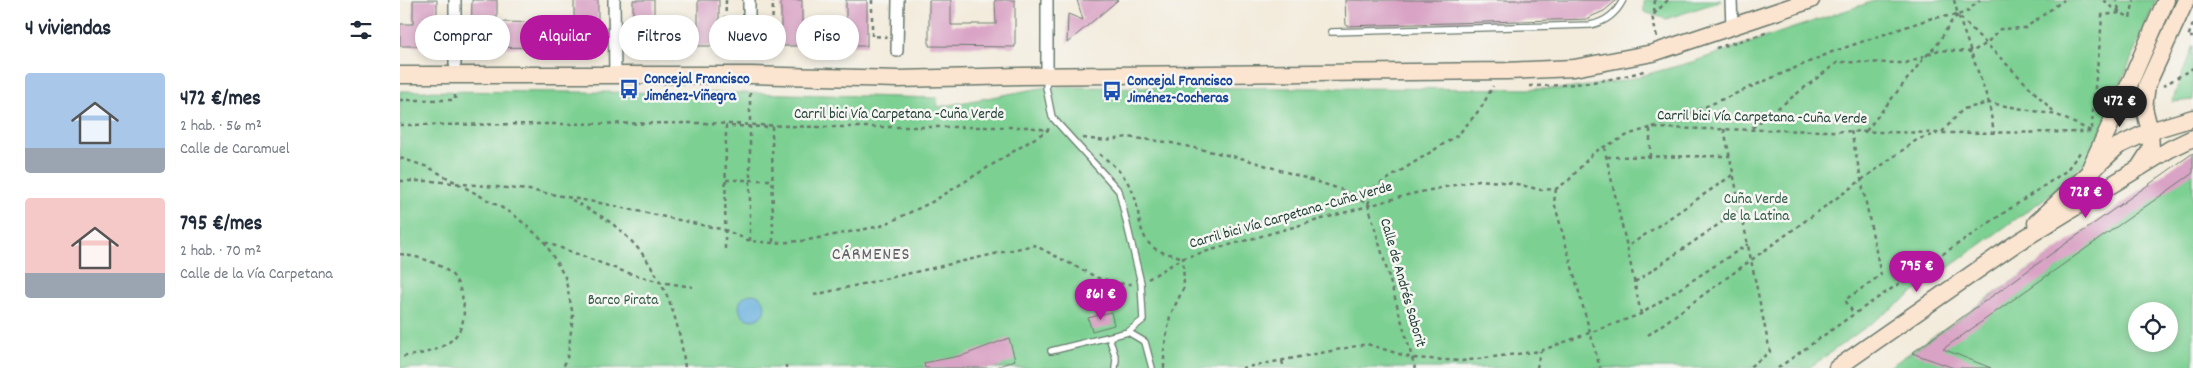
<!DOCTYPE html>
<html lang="es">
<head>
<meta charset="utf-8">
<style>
	:root { --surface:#fff; --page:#f6f6f7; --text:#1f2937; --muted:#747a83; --accent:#b5179e }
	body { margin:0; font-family:Dekko,sans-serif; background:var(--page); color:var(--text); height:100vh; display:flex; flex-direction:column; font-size:19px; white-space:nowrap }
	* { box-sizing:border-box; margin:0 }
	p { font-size:16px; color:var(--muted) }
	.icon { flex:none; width:28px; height:28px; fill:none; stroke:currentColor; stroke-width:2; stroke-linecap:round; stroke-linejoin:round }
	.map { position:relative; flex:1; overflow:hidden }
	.side { display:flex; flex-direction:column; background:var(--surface); width:400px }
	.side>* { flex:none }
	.top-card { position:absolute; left:15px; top:15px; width:475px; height:45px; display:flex; gap:10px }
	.tools { position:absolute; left:1728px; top:302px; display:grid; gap:10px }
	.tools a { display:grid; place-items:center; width:50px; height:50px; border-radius:50%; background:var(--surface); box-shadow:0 2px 8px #0003; font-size:25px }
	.price { position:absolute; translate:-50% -42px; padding:0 11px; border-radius:18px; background:var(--accent); color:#fff; font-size:16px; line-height:32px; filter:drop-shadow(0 1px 2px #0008) }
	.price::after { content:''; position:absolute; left:50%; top:30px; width:15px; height:11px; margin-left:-8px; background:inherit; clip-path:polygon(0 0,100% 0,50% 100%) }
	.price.current { background:#222; color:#fff }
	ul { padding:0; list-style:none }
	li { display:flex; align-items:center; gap:15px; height:125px; padding:0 25px }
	li span { display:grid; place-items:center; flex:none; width:140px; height:100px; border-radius:5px; color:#555 }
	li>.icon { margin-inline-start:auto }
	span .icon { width:60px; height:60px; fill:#fffc; stroke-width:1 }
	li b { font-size:21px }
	h2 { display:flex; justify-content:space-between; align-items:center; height:60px; padding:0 25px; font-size:21px }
	.pill { padding:0 18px; border-radius:22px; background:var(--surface); box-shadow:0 2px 8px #0003; font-size:18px; line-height:45px }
	.pill.current { background:var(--accent); color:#fff }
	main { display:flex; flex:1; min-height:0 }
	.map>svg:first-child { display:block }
</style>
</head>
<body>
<main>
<section class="side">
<h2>4 viviendas<svg class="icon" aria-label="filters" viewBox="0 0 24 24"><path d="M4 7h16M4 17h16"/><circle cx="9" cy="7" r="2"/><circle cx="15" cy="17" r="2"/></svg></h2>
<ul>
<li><span style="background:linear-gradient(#a9c7e8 75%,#9aa5b1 0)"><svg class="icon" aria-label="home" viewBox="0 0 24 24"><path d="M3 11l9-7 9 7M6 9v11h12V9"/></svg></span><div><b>472 €/mes</b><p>2 hab. · 56 m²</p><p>Calle de Caramuel</p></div></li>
<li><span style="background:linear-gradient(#f6c9c9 75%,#9aa5b1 0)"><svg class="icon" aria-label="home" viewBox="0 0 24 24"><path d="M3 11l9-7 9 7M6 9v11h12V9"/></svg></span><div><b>795 €/mes</b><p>2 hab. · 70 m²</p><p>Calle de la Vía Carpetana</p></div></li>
</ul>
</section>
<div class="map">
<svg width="1793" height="368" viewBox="0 0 1793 368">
	<rect width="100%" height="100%" fill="#f6f6f2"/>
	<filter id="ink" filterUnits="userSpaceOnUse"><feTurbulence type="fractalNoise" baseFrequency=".02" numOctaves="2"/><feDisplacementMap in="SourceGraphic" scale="10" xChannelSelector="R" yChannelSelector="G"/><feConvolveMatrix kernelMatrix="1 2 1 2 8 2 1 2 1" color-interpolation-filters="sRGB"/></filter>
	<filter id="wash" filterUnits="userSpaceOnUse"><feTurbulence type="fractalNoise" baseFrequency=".0096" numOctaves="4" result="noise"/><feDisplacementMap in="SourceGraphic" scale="20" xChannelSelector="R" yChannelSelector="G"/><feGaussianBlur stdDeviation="1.12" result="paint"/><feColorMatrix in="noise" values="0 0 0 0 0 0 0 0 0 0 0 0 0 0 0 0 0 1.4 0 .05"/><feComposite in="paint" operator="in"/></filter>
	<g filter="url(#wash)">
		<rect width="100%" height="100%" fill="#f3ebdb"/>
		<path fill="#7cd092" stroke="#4e8663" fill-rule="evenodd" d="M 1244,0 L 1321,0 L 1321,1 L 1266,19 L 1244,12 Z
			M 1477,0 L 1756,0 L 1689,159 L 1648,196 L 1409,368 L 0,368 L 0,91 L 350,93 L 537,98 L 538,107 L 646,87 L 1165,89 L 1222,81 L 1292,62 Z
			M 1793,45 L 1793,100 L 1772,102 Z
			M 1793,156 L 1793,368 L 1488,368 ZM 1736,311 L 1769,311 L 1769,344 L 1736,344 Z"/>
		<path fill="#65aedd" stroke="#427688" d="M339 307a13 13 0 1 1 26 0a13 13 0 1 1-26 0Z"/>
		<g id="blocks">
			<path fill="#d9a3c5" d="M 13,0 L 37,0 L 37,46 L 0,46 L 0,24 L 13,24 Z
				M 72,0 L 97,0 L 97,22 L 174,23 L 174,0 L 198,0 L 198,48 L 71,47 Z
				M 233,0 L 254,0 L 254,26 L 298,26 L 298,0 L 319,0 L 319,46 L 233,46 Z
				M 381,0 L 402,0 L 402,26 L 446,26 L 446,0 L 467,0 L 467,46 L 381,46 Z
				M 529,0 L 551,0 L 551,25 L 572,25 L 572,24 L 596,24 L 595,0 L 615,0 L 615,47 L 529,46 Z
				M 677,0 L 718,0 L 667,43 L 668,14 L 683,20 Z
				M 945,0 L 1217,0 L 1204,11 L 1190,17 L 1190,19 L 946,26 Z
				M 1793,153 L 1793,173 L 1543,349 L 1591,368 L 1554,368 L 1512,353 Z
				M 711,312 L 714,325 L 692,331 L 688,318 Z
				M 609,338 L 615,360 L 594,368 L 525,368 L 524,363 L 564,355 Z"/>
		</g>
	</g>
	<g filter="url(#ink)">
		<use href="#blocks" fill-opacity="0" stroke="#697a6e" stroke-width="1"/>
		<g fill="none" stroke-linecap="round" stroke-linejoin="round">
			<defs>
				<path id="lane" d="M 931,32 L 1190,25 C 1206,22 1216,14 1223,0
					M 647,78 L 646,87 L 652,117 L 719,191 L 741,283 L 743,320 L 728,332
					M 709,337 L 716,359 L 715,368
					M 651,351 L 728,332 L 745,342 L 752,368"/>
				<path id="street" d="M 55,0 L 55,64
					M 214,0 L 215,75
					M 1331,0 L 1332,26
					M 497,51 L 498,0
					M 349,52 L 349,0
					M 647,76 L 647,0"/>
				<path id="secondary" d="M 0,75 L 350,75 L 498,79 L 621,76 L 1107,71 L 1174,68 L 1253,53 L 1411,0
					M 1691,166 L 1729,85 L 1766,0
					M 1740,166 L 1751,149 L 1750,131 L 1744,108 L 1747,85 L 1786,0
					M 1636,223 L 1718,146 L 1750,131 L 1793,118
					M 1437,368 L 1615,244 L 1770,149 L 1793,138"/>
			</defs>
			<use href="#lane" stroke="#697a6e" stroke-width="8"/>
			<use href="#street" stroke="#697a6e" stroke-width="14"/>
			<use href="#secondary" stroke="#697a6e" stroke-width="19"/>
			<path stroke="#697a6e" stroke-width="2.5" stroke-dasharray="4 4" stroke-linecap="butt" d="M 326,0 L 325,39 L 338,38
				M 472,0 L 472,36 L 487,37
				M 1554,0 L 1558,15 L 1566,12 L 1580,0
				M 1704,0 L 1710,6 L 1730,18 L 1734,0
				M 1254,12 L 1255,0
				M 1793,24 L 1788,37 L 1793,37
				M 1257,37 L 1252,16 L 1268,0
				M 361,39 L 372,39 L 373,0
				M 1316,48 L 1366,33
				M 1129,86 C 1169,86 1208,82 1247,70
				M 1763,86 L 1793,68
				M 0,100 L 55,100 L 55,92
				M 0,125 L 302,123 L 417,127 L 628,127 L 647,130
				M 1352,128 L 1438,62 L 1506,63 L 1539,50 L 1571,52 L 1586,44 L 1600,29 L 1625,28 L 1664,0
				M 1324,129 L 1370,352 L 1348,368
				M 1692,129 C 1693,91 1700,53 1702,15 L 1720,13 L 1716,0
				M 1451,131 L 1481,275 L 1445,300 L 1454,314
				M 1466,131 L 1524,58 L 1537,45 L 1551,22 L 1558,15 L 1656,114
				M 1542,132 L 1563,109 L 1589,103 L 1657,115 L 1691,131
				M 683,138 L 706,141 L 727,137 L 767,142 L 845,159 L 940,189 L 968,204
				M 1204,147 L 1227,247
				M 699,154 C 716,166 728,178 735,198 C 740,215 738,236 754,248 C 761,253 775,255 783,258
				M 1207,157 L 1330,156
				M 1250,157 L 1250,128 L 1286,115 L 1432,52 L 1532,18 L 1558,15 L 1589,103 L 1594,133
				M 0,158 L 28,167 L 113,214 L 144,241 L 165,277 L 173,315 L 168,355 L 163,368
				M 326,180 L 372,180
				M 0,181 L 31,181 L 129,190 L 205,204 L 325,230 L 350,241 L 373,243 L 402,241 L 481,226 L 532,202 L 648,130 L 649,127
				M 1156,189 L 1154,202 L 1200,368
				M 172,200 C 186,208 203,216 215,226 C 259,262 279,313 285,368
				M 968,204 L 975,187 L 1058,135 L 1081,108 L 1093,86
				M 968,204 L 1015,368
				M 350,241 L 350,93
				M 145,242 L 225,272 L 260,282 L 293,287
				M 325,249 L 326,126 L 372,127 L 373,243
				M 0,254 C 18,257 36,261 50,273 C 57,278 61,291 63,300 C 70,343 36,353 0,357
				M 748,279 L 783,258 L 1011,194 L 1079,180 L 1113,183 L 1141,190 L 1156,189 L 1169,180 L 1194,152 L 1230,134 L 1250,128 L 1541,133 L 1691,132
				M 1235,282 L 1341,209
				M 414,295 L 634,245 L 698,278 L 724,284 L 733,284
				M 1241,314 L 1227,247 L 1334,174
				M 1248,335 L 1518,139 L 1537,134
				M 882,361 L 884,368
				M 386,365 L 386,368
				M 764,368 L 764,351 L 770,316 L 784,287 L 783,258
				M 842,368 L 967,344 L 1012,358 L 1062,361 L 1140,351 L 1241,314 L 1348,244
				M 1137,368 L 1140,351
				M 1378,368 L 1454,314 L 1666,171 L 1681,151"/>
			<use href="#lane" stroke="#fff" stroke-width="5.5"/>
			<use href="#street" stroke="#fff" stroke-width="11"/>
			<use href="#secondary" stroke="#fce5d0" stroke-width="16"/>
		</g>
	</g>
	<defs>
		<symbol id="bus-bare" viewBox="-9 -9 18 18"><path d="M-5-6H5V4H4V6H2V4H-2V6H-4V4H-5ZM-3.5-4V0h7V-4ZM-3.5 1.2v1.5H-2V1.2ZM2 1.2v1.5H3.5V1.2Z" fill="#1a4fb4" stroke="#f6f6f2" stroke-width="2.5" paint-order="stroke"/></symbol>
	</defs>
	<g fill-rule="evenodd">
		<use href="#bus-bare" x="215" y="75" width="28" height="28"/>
		<use href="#bus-bare" x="698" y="77" width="28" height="28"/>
	</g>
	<g text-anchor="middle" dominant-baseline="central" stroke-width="5" stroke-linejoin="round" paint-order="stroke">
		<g font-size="15" font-weight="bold" fill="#164399" stroke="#f6f6f2" text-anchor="start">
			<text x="244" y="80">Concejal Francisco<tspan x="244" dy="17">Jiménez-Viñegra</tspan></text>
			<text x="727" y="82">Concejal Francisco<tspan x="727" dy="17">Jiménez-Cocheras</tspan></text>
		</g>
		<g font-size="15" fill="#1f3d34" stroke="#f6f6f2">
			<text x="499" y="115">Carril bici Vía Carpetana -Cuña Verde</text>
			<text transform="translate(1362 118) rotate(1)">Carril bici Vía Carpetana -Cuña Verde</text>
			<text transform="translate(891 216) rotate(-16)">Carril bici Vía Carpetana -Cuña Verde</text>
			<text transform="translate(1002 283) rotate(74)">Calle de Andrés Saborit</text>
		</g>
		<g font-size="15" fill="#325a47" stroke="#f6f6f2">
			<text x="1356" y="200">Cuña Verde<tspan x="1356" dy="17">de la Latina</tspan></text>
			<text x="223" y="301">Barco Pirata</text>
		</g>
		<g font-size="18" letter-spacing="1" fill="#606167" stroke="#f6f6f2">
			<text x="471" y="255">CÁRMENES</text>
		</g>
	</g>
</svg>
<div class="tools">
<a><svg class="icon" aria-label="locate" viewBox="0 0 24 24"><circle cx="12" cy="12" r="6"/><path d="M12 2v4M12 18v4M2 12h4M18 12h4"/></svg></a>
</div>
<b class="price current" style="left:1720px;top:128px">472 €</b>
<b class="price" style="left:1686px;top:219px">728 €</b>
<b class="price" style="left:1517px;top:293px">795 €</b>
<b class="price" style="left:701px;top:321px">861 €</b>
<div class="top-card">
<a class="pill">Comprar</a>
<a class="pill current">Alquilar</a>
<a class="pill">Filtros</a>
<a class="pill">Nuevo</a>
<a class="pill">Piso</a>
</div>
</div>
</main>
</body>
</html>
